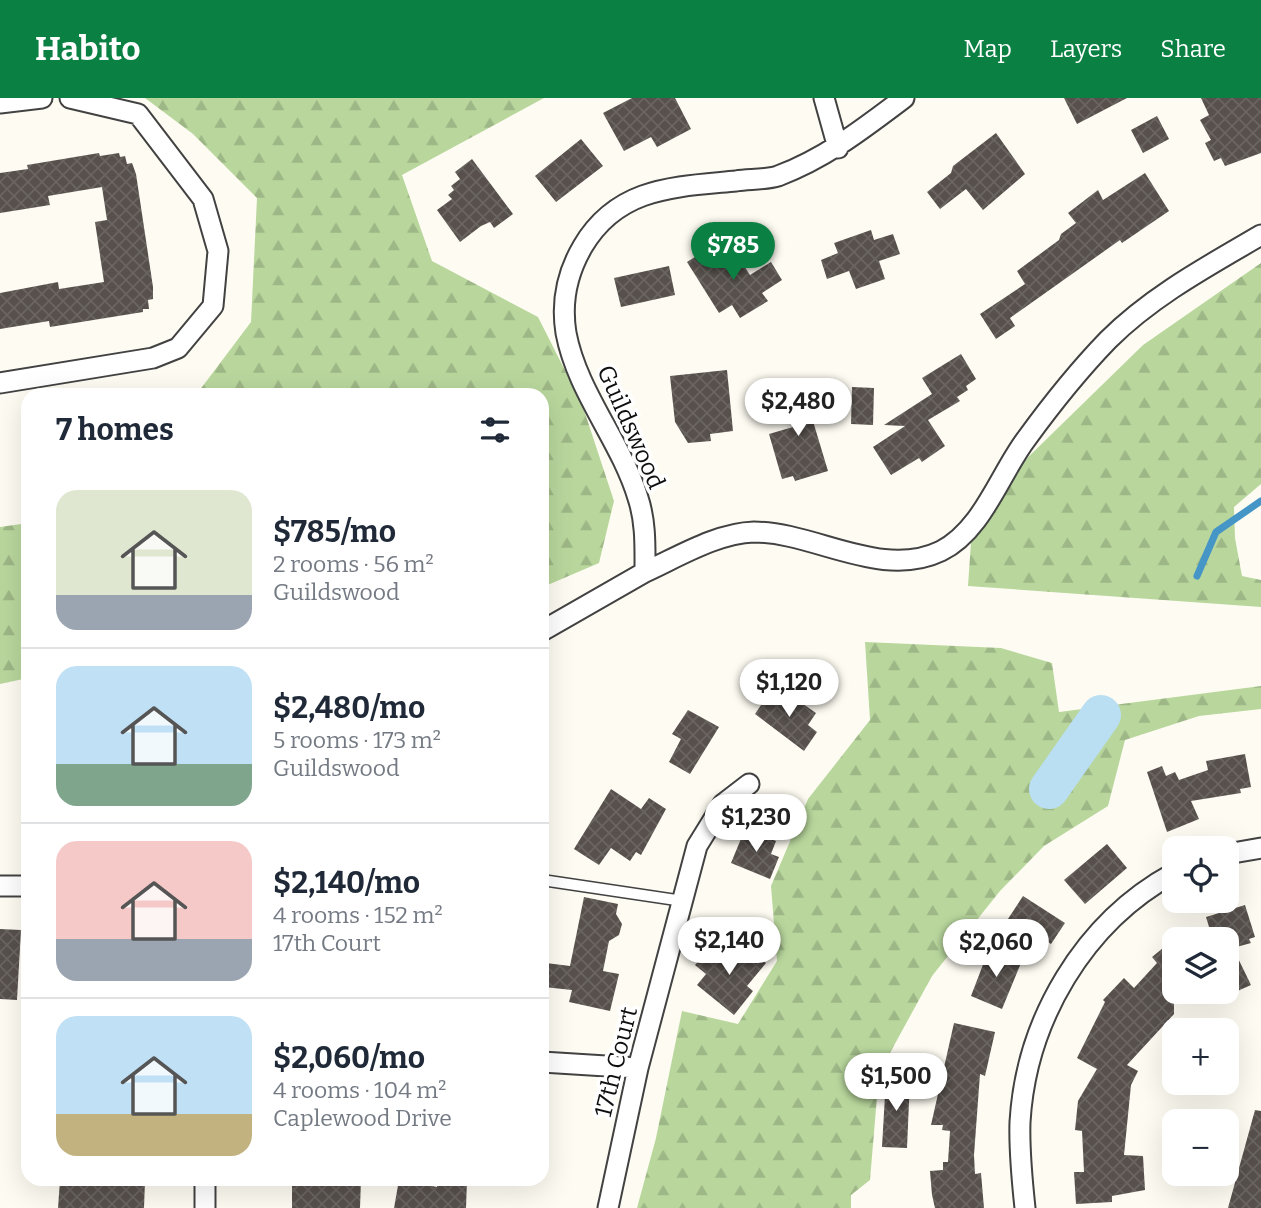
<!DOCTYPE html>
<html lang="en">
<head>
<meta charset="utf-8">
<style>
	:root { --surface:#fff; --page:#f6f6f7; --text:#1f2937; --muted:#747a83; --line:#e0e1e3; --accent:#0b8043 }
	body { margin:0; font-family:Bitter,serif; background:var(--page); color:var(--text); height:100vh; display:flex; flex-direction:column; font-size:26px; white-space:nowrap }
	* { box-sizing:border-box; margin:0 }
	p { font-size:23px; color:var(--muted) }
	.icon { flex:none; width:38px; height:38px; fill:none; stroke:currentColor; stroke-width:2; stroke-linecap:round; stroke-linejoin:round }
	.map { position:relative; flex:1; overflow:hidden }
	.details { position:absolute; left:21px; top:290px; width:528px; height:798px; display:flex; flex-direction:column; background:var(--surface); border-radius:21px; box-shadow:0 7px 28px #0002 }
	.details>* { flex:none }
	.fabs { position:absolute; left:1162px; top:738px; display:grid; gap:14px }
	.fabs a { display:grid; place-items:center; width:77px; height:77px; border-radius:14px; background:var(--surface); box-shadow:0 7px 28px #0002; font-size:35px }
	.price { position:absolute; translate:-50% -60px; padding:0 16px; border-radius:24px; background:#fff; color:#222; font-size:23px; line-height:46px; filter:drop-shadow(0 2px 4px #0008) }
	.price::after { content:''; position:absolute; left:50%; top:42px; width:21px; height:16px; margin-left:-10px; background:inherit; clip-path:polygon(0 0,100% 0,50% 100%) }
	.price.on { background:var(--accent); color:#fff }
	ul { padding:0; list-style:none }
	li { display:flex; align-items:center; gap:21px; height:175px; padding:0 35px }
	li+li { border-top:2px solid var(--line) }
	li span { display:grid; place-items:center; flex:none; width:196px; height:140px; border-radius:21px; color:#555 }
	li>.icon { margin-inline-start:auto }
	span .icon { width:84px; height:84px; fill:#fffc; stroke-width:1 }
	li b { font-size:30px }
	h2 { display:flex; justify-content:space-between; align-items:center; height:84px; padding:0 35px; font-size:30px }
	header { display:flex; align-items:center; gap:42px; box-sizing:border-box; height:98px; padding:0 35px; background:var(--accent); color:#fff }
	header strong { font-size:33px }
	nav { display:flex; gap:38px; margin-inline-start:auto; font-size:24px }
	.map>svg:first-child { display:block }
</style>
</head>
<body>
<header>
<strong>Habito</strong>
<nav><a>Map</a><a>Layers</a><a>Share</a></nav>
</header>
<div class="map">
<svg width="1261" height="1110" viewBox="0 0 1261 1110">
	<defs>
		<pattern id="forest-firs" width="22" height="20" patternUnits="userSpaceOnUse" patternTransform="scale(1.75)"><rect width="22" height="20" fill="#b9d79d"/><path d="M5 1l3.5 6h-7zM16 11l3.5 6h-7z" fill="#9eb786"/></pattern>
		<pattern id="building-cross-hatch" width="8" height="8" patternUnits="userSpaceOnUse" patternTransform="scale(1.75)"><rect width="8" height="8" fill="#57504c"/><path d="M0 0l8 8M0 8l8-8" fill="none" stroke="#6a6561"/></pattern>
	</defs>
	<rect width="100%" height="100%" fill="#fefcf2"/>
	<path fill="url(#forest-firs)" d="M 145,0 L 544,0 L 402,77 L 432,163 L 538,219 L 582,306 L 614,403 L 599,465 L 543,489 L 542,298 L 196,297 L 251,224 L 257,100 L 193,36 Z
		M 1261,165 L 1261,386 L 1234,409 L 1235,440 L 1242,478 L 1261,482 L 1261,509 L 968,488 L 971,444 L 1020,367 L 1143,247 Z
		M 28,425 L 28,580 L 0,586 L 0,429 Z
		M 865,544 L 1001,550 L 1052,565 L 1059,614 L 1261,588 L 1261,611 L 1199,618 L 1125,642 L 1108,708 L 1044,748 L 1000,793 L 932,878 L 879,975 L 870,1082 L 851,1097 L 851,1110 L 637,1110 L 656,1040 L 682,913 L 738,926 L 777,863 L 771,788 L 808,701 L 870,622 Z"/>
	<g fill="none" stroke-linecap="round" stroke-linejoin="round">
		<path stroke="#4596c6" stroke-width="7" d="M 1197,478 L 1216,434 L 1261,403"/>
		<path stroke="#badff3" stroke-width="40" d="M 1049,691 L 1101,617"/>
	</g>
	<path fill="url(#building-cross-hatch)" d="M 632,0 L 675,0 L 691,31 L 657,49 L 651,39 L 624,53 L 603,15 Z
		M 1064,0 L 1127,0 L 1077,26 Z
		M 1201,0 L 1261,0 L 1261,55 L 1225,68 L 1221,60 L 1214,63 L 1205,45 L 1211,42 L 1200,22 L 1209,17 Z
		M 1157,18 L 1169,41 L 1143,55 L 1131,32 Z
		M 996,35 L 1025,76 L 983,112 L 966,91 L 940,111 L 927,94 L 951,75 L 953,68 Z
		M 581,41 L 603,68 L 556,104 L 535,78 Z
		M 99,55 L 100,58 L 119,55 L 120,59 L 125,58 L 127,66 L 132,65 L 136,76 L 153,189 L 153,201 L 148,202 L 149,211 L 143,211 L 143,214 L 50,229 L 49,223 L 0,231 L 0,195 L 58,184 L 59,191 L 104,184 L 95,124 L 107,122 L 102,89 L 48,98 L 50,107 L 0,115 L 0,75 L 28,71 L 27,67 Z
		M 472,61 L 513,116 L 494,130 L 490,124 L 481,128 L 460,144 L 437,112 L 452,101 L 448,97 L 454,92 L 451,88 L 460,81 L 455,74 Z
		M 1145,75 L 1169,113 L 1122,145 L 1120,142 L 1010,220 L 1015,228 L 996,241 L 980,216 L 1025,186 L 1017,173 L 1059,142 L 1061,136 L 1076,125 L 1068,115 L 1098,92 L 1103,102 Z
		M 871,132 L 874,142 L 893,136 L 900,156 L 879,163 L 885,181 L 856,191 L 849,173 L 827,181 L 821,162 L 838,155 L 834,145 Z
		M 706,152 L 709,158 L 719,152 L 728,166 L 739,160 L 750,177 L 771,164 L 782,182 L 762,195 L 768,203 L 740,220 L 732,207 L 719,215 L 687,164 Z
		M 669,168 L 675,197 L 621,209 L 614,180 Z
		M 961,256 L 976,281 L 966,288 L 968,292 L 957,299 L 960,303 L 928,322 L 945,348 L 922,364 L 919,360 L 891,377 L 873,349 L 905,328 L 884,327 L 932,296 L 922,280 Z
		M 727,272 L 733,333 L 710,336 L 711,343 L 688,345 L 675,324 L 670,278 Z
		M 800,280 L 828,373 L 795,383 L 793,378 L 782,381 L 769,336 L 793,329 L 781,285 Z
		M 852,289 L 874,290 L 873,327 L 851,326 Z
		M 786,594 L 816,615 L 808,627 L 817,634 L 804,653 L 755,616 L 768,597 L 779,604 Z
		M 688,612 L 719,629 L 690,676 L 669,664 L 681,641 L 672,636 Z
		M 1245,656 L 1251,689 L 1240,691 L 1241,695 L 1191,703 L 1199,721 L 1167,734 L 1147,674 L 1162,668 L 1166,678 L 1175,674 L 1179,682 L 1208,672 L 1206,663 Z
		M 611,691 L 641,711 L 649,700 L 666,711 L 641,757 L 636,754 L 630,763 L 611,750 L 599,767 L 574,751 Z
		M 745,731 L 776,743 L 771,756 L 779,759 L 770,781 L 731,765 Z
		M 1107,746 L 1127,770 L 1085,806 L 1064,782 Z
		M 1023,798 L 1065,825 L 1051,846 L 1042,840 L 1038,846 L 1006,824 Z
		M 584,799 L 618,806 L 616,816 L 622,826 L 619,837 L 609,843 L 603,873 L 619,876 L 610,913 L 569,904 L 572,892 L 544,889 L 546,865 L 570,868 Z
		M 1245,807 L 1255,839 L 1249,841 L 1251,845 L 1233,850 L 1251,887 L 1233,895 L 1227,882 L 1227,842 L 1213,842 L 1206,819 Z
		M 0,831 L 21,832 L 17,902 L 0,901 Z
		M 1174,841 L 1174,916 L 1127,967 L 1138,973 L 1131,987 L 1124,1057 L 1143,1058 L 1145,1092 L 1112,1098 L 1112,1104 L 1076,1106 L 1074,1074 L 1084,1074 L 1082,1033 L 1075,1032 L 1078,1003 L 1097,971 L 1077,960 L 1105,904 L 1103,902 L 1124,880 L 1134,890 L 1157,865 L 1152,859 Z
		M 714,845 L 738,865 L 750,851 L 766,865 L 747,888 L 753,893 L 734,917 L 697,887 L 706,876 L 695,867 Z
		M 989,851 L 1021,865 L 1002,911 L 971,898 Z
		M 954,925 L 995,934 L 985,978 L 980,976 L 974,1057 L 975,1076 L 981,1075 L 984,1110 L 935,1110 L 932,1097 L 930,1073 L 943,1072 L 943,1064 L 948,1064 L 950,1033 L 942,1032 L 943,1027 L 931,1027 Z
		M 886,980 L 910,981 L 907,1050 L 882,1049 Z
		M 1255,1012 L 1261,1013 L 1261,1110 L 1228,1110 Z
		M 60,1082 L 145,1083 L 144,1110 L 58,1110 Z
		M 292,1082 L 361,1082 L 360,1110 L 292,1110 Z
		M 399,1082 L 437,1089 L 437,1082 L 467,1082 L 466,1110 L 394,1110 Z"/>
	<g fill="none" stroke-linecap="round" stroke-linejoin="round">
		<defs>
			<path id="service" d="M 542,782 L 683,803"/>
			<path id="minor" d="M 824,0 L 838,50
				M 904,0 C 864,30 826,60 778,78 C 765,82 749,81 736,83 C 674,89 618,89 583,148 C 567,175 561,204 566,235 C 577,294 621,343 638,400 C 646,424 645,449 645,474 C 678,459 717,435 754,434 C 815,434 881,482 941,453 C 983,432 1000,375 1027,340 C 1051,307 1079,272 1108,242 C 1152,198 1208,168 1261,137
				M 0,5 L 42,0
				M 0,285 L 153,260 L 178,250 L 213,208 L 218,153 L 203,101 L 138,16 L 70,0
				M 542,533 L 645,474
				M 1227,756 L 1261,750
				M 0,788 L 28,788
				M 542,964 L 638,970
				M 205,1110 L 205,1082
				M 608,1110 L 638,970 L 697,748 L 723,706 L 749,686
				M 1025,1110 C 1022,1082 1019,1053 1020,1024 C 1026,922 1084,824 1174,775"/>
		</defs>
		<use href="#service" stroke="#424242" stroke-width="13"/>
		<use href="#minor" stroke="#424242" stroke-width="23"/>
		<use href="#service" stroke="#fff" stroke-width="10"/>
		<use href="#minor" stroke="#fff" stroke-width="19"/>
	</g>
	<g text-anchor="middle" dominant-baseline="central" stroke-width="7" stroke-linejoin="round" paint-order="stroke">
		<g font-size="24" fill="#0f0f0f" stroke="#fff">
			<text transform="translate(631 329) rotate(66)">Guildswood</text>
			<text transform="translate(616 964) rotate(-76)">17th Court</text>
		</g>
	</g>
</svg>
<div class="fabs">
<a><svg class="icon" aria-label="locate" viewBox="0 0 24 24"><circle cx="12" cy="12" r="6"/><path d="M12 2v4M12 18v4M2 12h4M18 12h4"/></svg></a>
<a><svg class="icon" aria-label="layers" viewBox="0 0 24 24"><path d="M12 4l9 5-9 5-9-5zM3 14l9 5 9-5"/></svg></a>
<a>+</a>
<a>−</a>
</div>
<b class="price on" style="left:733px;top:184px">$785</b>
<b class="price" style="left:798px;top:340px">$2,480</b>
<b class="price" style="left:789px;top:621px">$1,120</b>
<b class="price" style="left:756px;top:756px">$1,230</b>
<b class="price" style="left:729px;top:879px">$2,140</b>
<b class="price" style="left:996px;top:881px">$2,060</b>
<b class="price" style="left:896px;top:1015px">$1,500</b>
<section class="details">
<h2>7 homes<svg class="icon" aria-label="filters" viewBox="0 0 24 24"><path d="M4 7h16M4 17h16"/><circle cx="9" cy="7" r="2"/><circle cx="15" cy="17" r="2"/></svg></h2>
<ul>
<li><span style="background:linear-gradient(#dfe7d0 75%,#9aa5b1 0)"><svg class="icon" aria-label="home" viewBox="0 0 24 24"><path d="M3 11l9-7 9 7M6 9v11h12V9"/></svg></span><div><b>$785/mo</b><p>2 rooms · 56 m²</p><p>Guildswood</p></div></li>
<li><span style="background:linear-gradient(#bfe0f5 70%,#7fa58c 0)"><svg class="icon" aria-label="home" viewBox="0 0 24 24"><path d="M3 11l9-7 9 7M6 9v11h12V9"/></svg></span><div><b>$2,480/mo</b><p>5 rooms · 173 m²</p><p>Guildswood</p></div></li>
<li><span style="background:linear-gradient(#f6c9c9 70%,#9aa5b1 0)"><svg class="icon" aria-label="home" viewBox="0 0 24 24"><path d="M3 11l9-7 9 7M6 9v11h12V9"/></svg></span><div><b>$2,140/mo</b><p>4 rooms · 152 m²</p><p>17th Court</p></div></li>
<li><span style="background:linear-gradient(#bfe0f5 70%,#c2b280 0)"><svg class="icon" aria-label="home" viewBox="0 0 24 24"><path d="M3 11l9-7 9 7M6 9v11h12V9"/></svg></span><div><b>$2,060/mo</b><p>4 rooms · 104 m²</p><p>Caplewood Drive</p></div></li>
</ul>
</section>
</div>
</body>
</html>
